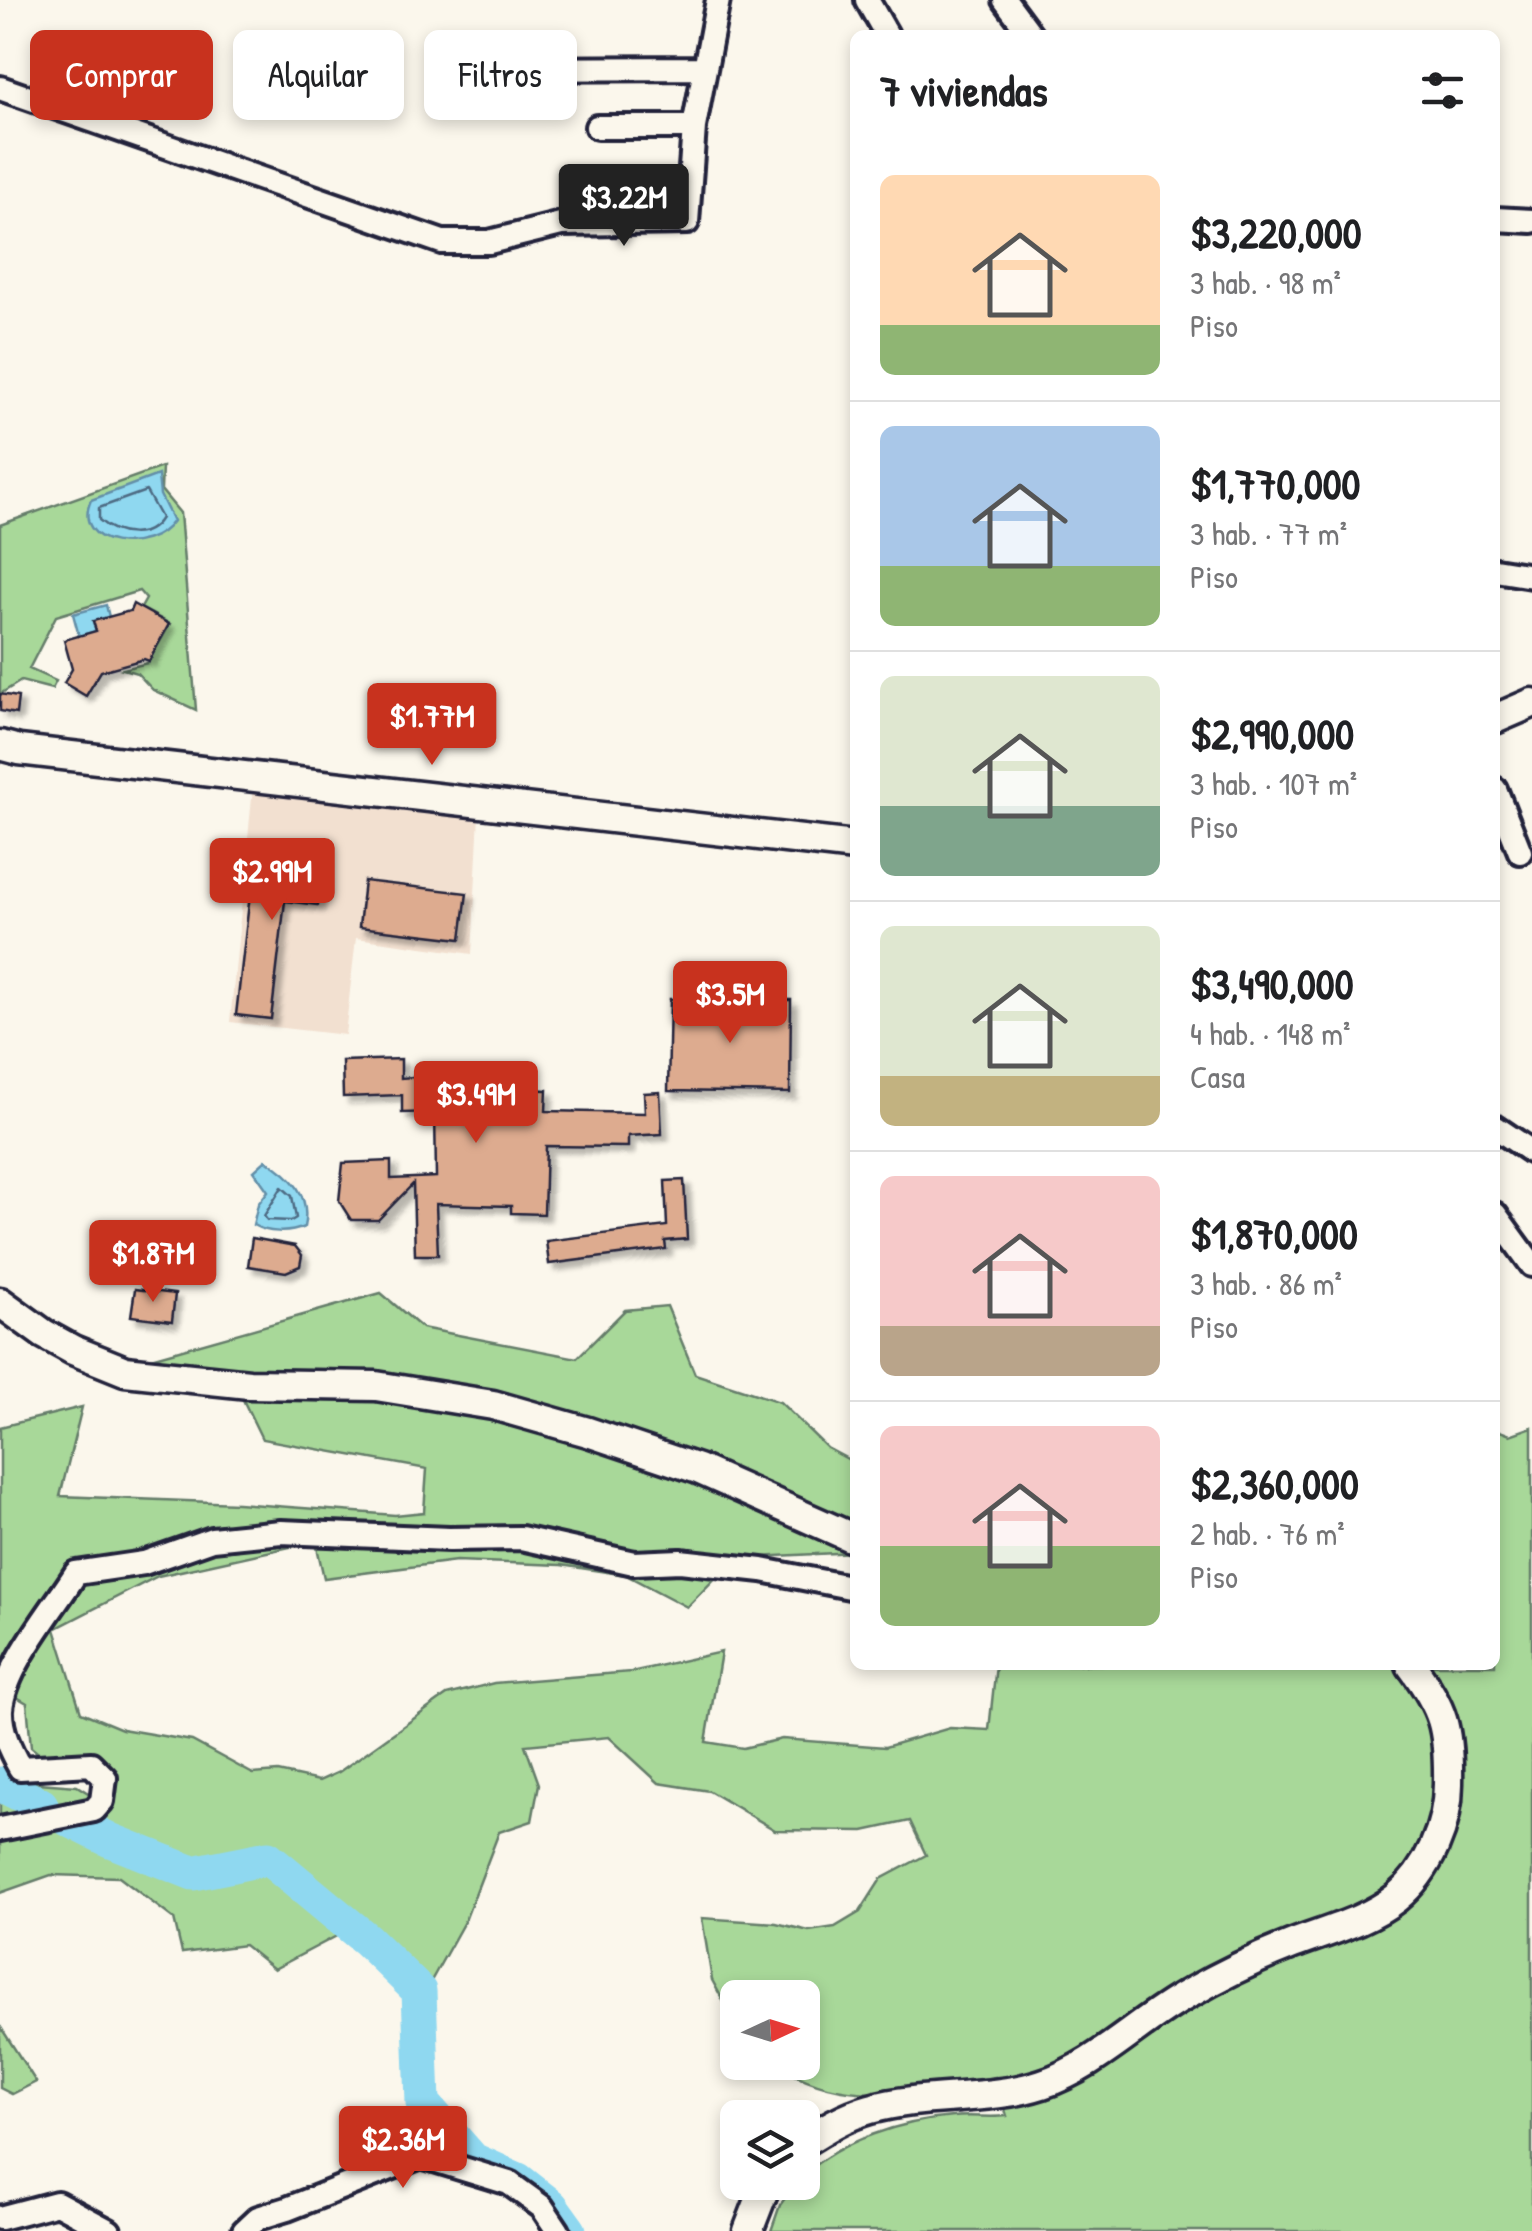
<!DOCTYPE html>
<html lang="es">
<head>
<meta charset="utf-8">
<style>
	:root { --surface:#fff; --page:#f6f6f6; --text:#202124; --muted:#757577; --line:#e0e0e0; --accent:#c8321e }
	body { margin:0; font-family:"Patrick Hand",sans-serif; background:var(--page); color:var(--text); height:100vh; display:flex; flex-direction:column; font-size:38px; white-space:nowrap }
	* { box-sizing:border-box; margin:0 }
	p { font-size:32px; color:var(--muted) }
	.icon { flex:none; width:55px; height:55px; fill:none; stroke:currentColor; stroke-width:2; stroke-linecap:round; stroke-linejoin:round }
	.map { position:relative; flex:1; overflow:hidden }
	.panel { position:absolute; left:850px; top:30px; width:650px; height:1640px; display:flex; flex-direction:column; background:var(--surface); border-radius:15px; box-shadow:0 5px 15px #0003 }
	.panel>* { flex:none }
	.hud { position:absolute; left:30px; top:30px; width:670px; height:90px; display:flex; gap:20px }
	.needle { width:65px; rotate:86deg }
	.controls { position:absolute; left:720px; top:1980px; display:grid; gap:20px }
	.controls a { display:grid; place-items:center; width:100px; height:100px; border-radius:15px; background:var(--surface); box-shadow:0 5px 15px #0003; font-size:50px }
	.price { position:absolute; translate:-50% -85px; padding:0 22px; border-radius:10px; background:var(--accent); color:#fff; font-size:32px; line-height:65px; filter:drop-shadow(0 2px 5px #0008) }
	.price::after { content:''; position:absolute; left:50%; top:60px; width:30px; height:22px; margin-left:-15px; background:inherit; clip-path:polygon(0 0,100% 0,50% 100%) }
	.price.selected { background:#222; color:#fff }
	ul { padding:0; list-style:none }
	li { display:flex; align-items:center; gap:30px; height:250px; padding:0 30px }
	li+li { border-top:2px solid var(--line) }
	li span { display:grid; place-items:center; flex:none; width:280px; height:200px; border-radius:15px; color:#555 }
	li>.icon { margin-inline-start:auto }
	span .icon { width:120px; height:120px; fill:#fffc; stroke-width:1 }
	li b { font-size:42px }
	h2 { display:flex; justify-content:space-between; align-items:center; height:120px; padding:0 30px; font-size:42px }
	.pill { padding:0 35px; border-radius:15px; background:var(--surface); box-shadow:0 5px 15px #0003; font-size:35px; line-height:90px }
	.pill.selected { background:var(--accent); color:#fff }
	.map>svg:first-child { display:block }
</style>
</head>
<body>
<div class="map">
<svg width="1532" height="2231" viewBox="0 0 1532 2231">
	<defs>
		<filter id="shadow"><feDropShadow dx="6" dy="6" stdDeviation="2.5" flood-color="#0004"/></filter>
	</defs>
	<rect width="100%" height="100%" fill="#fbf7ec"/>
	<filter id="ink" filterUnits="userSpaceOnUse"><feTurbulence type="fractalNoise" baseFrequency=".01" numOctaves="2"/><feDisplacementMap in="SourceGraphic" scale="20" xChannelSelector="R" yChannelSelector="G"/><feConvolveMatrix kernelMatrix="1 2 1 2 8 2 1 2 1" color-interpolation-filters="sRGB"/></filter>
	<g filter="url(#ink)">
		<path fill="#f2e0d0" d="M 253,787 L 479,814 L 472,954 L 356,938 L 345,1035 L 230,1022 Z"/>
		<path fill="#a8d899" stroke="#657d6a" stroke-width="2.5" d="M 162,467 L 161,490 L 180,513 L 196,710 L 153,690 L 137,673 L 123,669 L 148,663 L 170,624 L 141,608 L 146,599 L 139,591 L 56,616 L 29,669 L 56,681 L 52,689 L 21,681 L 0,694 L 0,525 Z
			M 381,1293 L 422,1328 L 577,1358 L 625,1310 L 667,1306 L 695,1374 L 780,1402 L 827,1448 L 855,1463 L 855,1552 L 735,1558 L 687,1607 L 626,1575 L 561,1565 L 456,1561 L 324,1578 L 317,1547 L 299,1545 L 158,1576 L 55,1629 L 81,1712 L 122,1729 L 192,1741 L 253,1774 L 278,1772 L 319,1781 L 339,1772 L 447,1695 L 494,1683 L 631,1672 L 721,1652 L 706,1742 L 743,1748 L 782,1739 L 885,1747 L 950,1728 L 989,1730 L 996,1665 L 1495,1665 L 1495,1429 L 1510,1435 L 1532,1427 L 1532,2231 L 771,2231 L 780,2205 L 796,2183 L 802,2182 L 803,2175 C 842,2140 901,2121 953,2117 C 971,2115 990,2118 1007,2116 L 995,2077 C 912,2088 850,2112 774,2063 L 802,2062 L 802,1998 L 738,1998 L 737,2026 L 712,1980 L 702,1918 L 776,1923 L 809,1931 L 835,1927 L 860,1912 L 881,1879 L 926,1855 L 910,1821 L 864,1831 L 775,1830 L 709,1791 L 659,1783 L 609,1737 L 525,1745 L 539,1784 L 532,1821 L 499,1832 L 466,1918 L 421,1999 L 350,1929 L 274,1969 L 244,1945 L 182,1953 L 174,1919 L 119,1877 L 51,1875 L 0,1893 L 0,1780 L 77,1786 L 109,1806 C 119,1791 119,1765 99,1758 C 84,1752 59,1757 43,1757 L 31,1747 L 27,1703 L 0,1687 L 0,1427 L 82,1407 L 60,1496 L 237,1503 L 395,1515 L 424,1512 L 427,1469 L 262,1439 L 231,1375 L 126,1365 Z
			M 0,2026 L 36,2082 L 12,2094 L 0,2088 Z"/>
		<path fill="#8fd8f0" stroke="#638fa8" stroke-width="2.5" d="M 158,475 L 160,495 L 173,521 C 149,557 70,547 91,500 Z
			M 106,605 L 109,617 L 96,631 L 79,636 L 73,614 Z
			M 266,1160 C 291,1176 311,1194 304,1227 C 289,1234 267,1233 253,1225 L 258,1204 L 268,1191 L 254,1171 Z"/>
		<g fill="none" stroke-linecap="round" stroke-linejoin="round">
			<path stroke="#4e6b83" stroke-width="2.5" d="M 146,491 L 161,518 C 147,541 117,536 99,520 L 99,508 Z
				M 282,1187 L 292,1196 L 296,1218 L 291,1221 L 267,1220 L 264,1216 Z"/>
			<path stroke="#8fd8f0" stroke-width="35" d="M 0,1784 L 41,1805
				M 68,1819 L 110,1840 L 193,1873 L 268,1858 L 367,1940 L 419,1991 L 423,2103 L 473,2160 L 518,2180 L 551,2206 L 569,2231"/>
		</g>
		<path fill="#ddab8f" stroke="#22223b" stroke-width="2.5" filter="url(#shadow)" d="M 133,604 L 169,624 L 149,661 L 144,659 L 101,671 L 86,696 L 64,683 L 72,669 L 64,640 L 96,631 L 93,621 L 130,611 Z
			M 0,694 L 18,697 L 16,714 L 0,711 Z
			M 255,851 L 324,859 L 318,905 L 285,901 L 271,1019 L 236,1015 Z
			M 364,881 L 467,893 L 461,939 L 359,927 Z
			M 670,999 L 791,1000 L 790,1093 L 668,1091 Z
			M 401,1059 L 401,1078 L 437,1075 L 437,1085 L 547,1090 L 546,1111 L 645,1113 L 644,1093 L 660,1092 L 662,1134 L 628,1136 L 628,1147 L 546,1146 L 544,1214 L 511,1213 L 511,1206 L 436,1204 L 438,1255 L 415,1255 L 413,1184 L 378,1220 L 351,1220 L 339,1201 L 343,1163 L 391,1161 L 391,1179 L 436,1177 L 435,1112 L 402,1113 L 402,1095 L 343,1097 L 342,1061 Z
			M 684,1180 L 687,1239 L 665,1241 L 666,1249 L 549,1264 L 546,1241 L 667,1226 L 665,1181 Z
			M 252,1238 L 295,1246 L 302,1255 L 300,1266 L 286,1272 L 248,1266 Z
			M 135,1289 L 175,1294 L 172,1321 L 131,1316 Z"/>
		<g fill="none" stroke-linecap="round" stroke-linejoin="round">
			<defs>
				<path id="minor" d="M 867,0 L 887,35
					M 1005,0 L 1031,35
					M 479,69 L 704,68
					M 0,88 L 442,242 L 489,242 L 561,224 L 687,222 L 694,127 L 718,0
					M 597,127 L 694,127
					M 1495,219 L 1532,221
					M 1495,570 L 1532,576
					M 1495,789 L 1520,852
					M 1495,1127 L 1532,1152
					M 1495,1214 L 1532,1265
					M 0,1829 L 94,1810 L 102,1801 L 105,1778 L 91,1764 L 20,1768 C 10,1750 0,1730 1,1709 C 5,1666 53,1610 76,1573 L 144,1563 L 212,1539 L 281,1532 L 449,1539 L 521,1538 L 634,1563 L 680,1561 L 762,1570 L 855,1588
					M 0,2218 L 57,2203 L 109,2231
					M 244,2231 L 258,2218 L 287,2209 L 421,2156 L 509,2183 L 542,2207 L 558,2231"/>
				<path id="major" d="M 1495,719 L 1532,703
					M 0,745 L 19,750 L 855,846
					M 0,1302 L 44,1334 L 73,1350 L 125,1371 L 249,1384 L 376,1386 L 493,1405 L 588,1432 L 698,1469 L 855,1539
					M 802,2143 C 824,2129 845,2116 870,2109 C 926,2093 987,2102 1042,2084 C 1099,2065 1138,2021 1190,1993 C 1223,1974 1257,1958 1293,1944 C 1327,1931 1367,1921 1396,1898 C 1429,1871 1448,1825 1448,1784 C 1449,1729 1444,1709 1411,1665
					M 748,2231 L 767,2182"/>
			</defs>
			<use href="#minor" stroke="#22223b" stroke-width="30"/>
			<use href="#major" stroke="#22223b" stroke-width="35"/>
			<use href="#minor" stroke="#fbf7ec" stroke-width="22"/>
			<use href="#major" stroke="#fbf7ec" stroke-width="28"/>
		</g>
	</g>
</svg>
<div class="controls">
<a><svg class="needle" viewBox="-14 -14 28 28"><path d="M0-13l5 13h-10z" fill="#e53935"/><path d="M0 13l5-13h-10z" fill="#757577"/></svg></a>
<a><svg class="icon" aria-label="layers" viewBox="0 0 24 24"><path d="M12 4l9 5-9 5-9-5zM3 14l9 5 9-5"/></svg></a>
</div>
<b class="price selected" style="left:624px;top:249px">$3.22M</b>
<b class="price" style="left:432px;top:768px">$1.77M</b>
<b class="price" style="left:272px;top:923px">$2.99M</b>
<b class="price" style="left:730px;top:1046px">$3.5M</b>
<b class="price" style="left:476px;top:1146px">$3.49M</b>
<b class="price" style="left:153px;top:1305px">$1.87M</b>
<b class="price" style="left:403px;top:2191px">$2.36M</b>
<div class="hud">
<a class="pill selected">Comprar</a>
<a class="pill">Alquilar</a>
<a class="pill">Filtros</a>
</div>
<section class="panel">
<h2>7 viviendas<svg class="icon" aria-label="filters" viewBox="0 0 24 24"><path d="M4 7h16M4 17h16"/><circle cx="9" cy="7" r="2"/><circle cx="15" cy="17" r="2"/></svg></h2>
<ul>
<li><span style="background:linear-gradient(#ffd9b3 75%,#8fb573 0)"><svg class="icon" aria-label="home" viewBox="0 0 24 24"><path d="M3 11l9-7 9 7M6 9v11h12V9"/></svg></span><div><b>$3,220,000</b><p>3 hab. · 98 m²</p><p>Piso</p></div></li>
<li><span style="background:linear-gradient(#a9c7e8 70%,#8fb573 0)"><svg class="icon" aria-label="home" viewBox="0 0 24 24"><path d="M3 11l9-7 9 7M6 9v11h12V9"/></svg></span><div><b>$1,770,000</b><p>3 hab. · 77 m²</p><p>Piso</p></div></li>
<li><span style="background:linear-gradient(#dfe7d0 65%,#7fa58c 0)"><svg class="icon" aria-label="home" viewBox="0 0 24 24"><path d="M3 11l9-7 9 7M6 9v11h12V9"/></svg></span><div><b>$2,990,000</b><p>3 hab. · 107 m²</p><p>Piso</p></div></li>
<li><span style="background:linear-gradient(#dfe7d0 75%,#c2b280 0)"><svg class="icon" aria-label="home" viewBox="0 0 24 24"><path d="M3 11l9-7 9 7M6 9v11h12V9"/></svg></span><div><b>$3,490,000</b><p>4 hab. · 148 m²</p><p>Casa</p></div></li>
<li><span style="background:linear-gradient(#f6c9c9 75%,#b9a48a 0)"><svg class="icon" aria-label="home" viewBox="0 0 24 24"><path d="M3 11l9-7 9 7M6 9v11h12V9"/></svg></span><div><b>$1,870,000</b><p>3 hab. · 86 m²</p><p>Piso</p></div></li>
<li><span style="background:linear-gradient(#f6c9c9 60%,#8fb573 0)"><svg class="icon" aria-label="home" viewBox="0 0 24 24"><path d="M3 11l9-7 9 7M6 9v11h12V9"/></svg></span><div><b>$2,360,000</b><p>2 hab. · 76 m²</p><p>Piso</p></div></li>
</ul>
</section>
</div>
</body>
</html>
